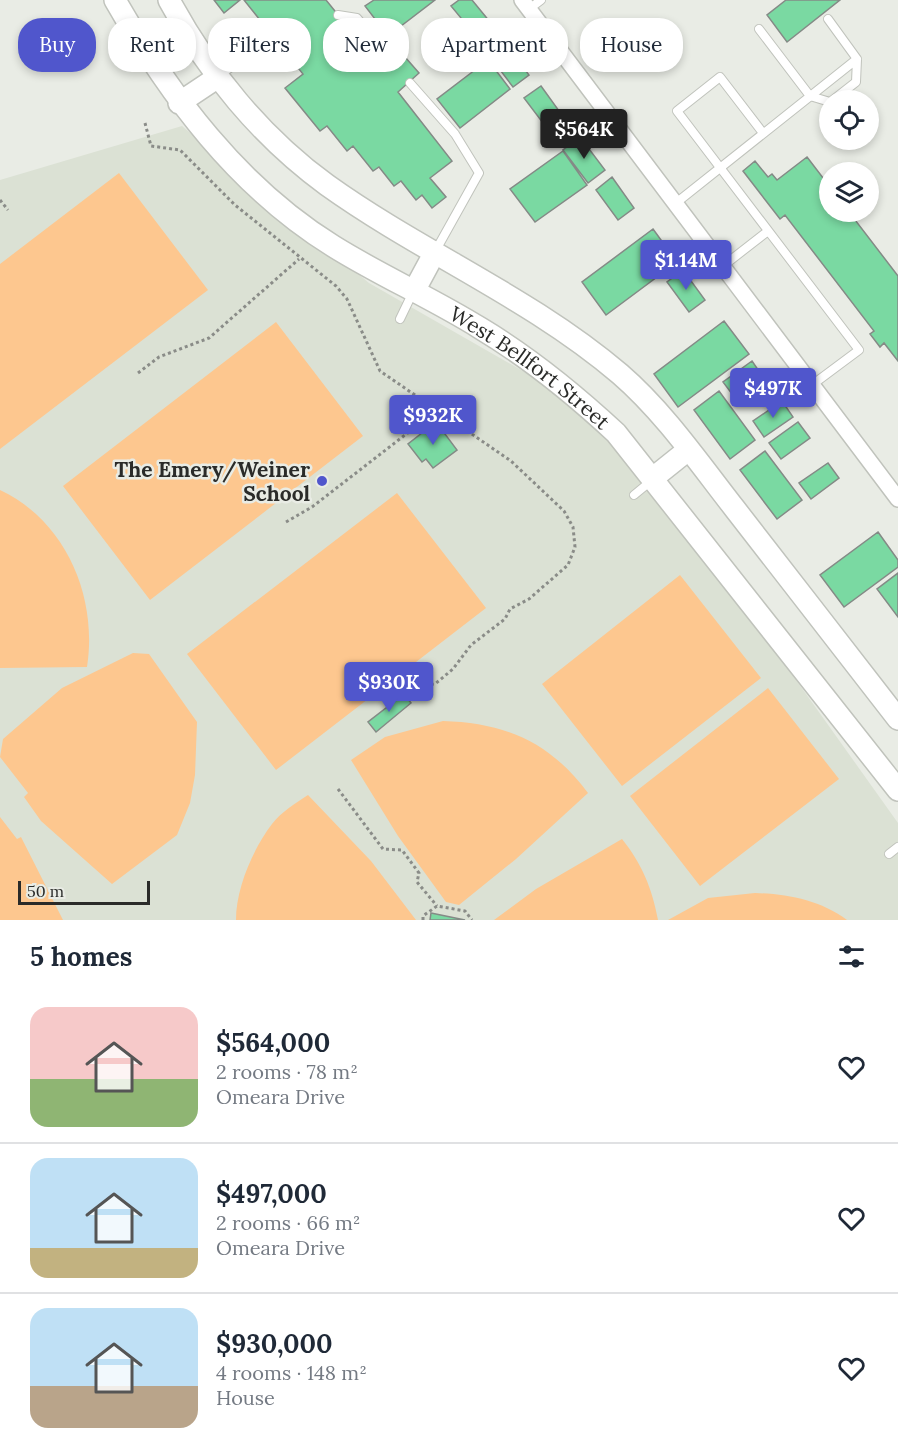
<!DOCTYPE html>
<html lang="en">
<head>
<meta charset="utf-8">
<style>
	:root { --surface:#fff; --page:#f2f2f3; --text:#1f2937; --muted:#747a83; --line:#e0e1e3; --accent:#5056cc }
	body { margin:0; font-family:Lora,serif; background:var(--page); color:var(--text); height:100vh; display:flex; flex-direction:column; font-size:22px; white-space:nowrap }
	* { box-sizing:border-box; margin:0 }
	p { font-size:20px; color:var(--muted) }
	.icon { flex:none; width:33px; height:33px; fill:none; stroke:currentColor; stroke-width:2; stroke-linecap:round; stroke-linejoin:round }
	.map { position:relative; height:920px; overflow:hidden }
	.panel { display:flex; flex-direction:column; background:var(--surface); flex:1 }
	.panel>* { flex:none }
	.top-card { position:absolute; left:18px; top:18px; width:862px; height:54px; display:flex; gap:12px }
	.tools { position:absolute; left:819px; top:90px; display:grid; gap:12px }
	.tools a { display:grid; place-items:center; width:60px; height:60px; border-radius:50%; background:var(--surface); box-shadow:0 3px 9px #0003; font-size:30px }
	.scale { position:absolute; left:18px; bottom:15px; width:132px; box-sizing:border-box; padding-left:6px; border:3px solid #2a2b29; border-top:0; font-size:16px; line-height:21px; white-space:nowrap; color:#2a2b29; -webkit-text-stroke:4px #e9ece5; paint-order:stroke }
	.price { position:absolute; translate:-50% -51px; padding:0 14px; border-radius:6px; background:var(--accent); color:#fff; font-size:20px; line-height:39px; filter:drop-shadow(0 2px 3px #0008) }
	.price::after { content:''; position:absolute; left:50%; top:36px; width:18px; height:14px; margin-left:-9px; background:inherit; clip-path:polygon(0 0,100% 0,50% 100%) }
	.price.active { background:#222; color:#fff }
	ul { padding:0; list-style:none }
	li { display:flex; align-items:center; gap:18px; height:150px; padding:0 30px }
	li+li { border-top:2px solid var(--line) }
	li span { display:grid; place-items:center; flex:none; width:168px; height:120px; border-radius:18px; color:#555 }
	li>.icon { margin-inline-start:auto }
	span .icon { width:72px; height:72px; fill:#fffc; stroke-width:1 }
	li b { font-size:26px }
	h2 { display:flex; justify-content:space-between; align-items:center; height:72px; padding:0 30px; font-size:26px }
	.chip { padding:0 21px; border-radius:24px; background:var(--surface); box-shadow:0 3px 9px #0003; font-size:21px; line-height:54px }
	.chip.active { background:var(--accent); color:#fff }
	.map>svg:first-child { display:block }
</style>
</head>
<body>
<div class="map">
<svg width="898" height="920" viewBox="0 0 898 920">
	<rect width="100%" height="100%" fill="#e9ece5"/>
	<path fill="#dbe1d4" d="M 182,126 L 369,283 L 575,401 L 712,562 L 898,823 L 898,920 L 0,920 L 0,180 Z"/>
	<path fill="#fdc78f" d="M 119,173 L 208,290 L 0,449 L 0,264 Z
		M 276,322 L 363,436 L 150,600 L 63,486 Z
		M 0,490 C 66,521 98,597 87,667 L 0,668 Z
		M 397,493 L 486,608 L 276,770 L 187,654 Z
		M 680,575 L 761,678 L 622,786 L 542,684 Z
		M 133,653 L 149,654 L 197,722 L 195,775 L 190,803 L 177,835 L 112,884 L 41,821 L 24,797 L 28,793 L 0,757 L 3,739 L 62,688 Z
		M 768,688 L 839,779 L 700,886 L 630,796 Z
		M 443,721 C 506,723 550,742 588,793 L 516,859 L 459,905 L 446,902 L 398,836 L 351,760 L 385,737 Z
		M 308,795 L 371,861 L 416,920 L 236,920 C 236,888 253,849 272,824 C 281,812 296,803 308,795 Z
		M 0,817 L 17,839 L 21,837 L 63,920 L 0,920 Z
		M 622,839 C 642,864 652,888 658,920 L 494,920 L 536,889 Z
		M 755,893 C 788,894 820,900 847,920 L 668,920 L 708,898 Z"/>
	<path fill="#7ad9a2" stroke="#848a86" stroke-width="1.5" d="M 214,0 L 240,0 L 224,13 Z
		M 244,0 L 326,0 L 378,64 L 398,49 L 419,73 L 398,92 L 452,161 L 430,178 L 446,197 L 432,208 L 422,195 L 416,200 L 401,181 L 394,186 L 379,167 L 373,171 L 353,146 L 347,151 L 327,126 L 320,131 L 285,88 L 303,74 Z
		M 374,0 L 435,0 L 388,36 L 365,6 Z
		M 459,0 L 472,0 L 490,22 L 475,35 L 451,6 Z
		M 786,0 L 840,0 L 787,42 L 767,15 Z
		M 507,46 L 529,75 L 513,87 L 491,58 Z
		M 488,60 L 510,89 L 460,128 L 437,99 Z
		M 541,86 L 562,115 L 546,127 L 524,98 Z
		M 580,137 L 605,170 L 588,183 L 563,150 Z
		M 563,151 L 587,185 L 535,222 L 510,189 Z
		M 807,157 L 830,187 L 830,212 L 849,212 L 898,276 L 898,361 L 884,343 L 880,347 L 870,334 L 874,331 L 785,215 L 780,219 L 743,171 L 755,161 L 768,177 L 772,174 L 777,180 Z
		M 612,177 L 634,208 L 618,220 L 596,190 Z
		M 653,229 L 677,262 L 606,315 L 582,282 Z
		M 683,270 L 705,300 L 689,312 L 667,282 Z
		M 724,321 L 749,354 L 678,407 L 654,374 Z
		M 752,361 L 763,377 L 735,398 L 723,382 Z
		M 719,391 L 755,440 L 730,459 L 694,410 Z
		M 782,401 L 793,417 L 764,437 L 753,421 Z
		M 436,422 L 457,450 L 433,468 L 426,459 L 422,462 L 408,444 Z
		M 798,422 L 810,438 L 781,459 L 769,443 Z
		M 765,451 L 802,500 L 777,519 L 740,470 Z
		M 828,463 L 839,478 L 811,499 L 799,483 Z
		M 878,532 L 898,560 L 898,567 L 844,607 L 820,575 Z
		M 898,573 L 898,617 L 877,589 Z
		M 404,694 L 411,703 L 376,732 L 368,722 Z
		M 431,913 L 465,920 L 430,920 Z"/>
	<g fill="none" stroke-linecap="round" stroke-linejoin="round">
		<defs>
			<path id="lane" d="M 529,9 L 541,0
				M 338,15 L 357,18 L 389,55
				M 828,19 L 857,59 L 856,82 L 833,100
				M 759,29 L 810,96 L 830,102
				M 218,76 L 274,38
				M 410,83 L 455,134 L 479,173 L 436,250
				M 763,133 L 720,77 L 677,111 L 859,350 L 812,385
				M 676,203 L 857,59
				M 723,266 L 768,231
				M 400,319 L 413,292
				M 634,495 L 651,481
				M 889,854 L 898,847"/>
			<path id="street" d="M 522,0 L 898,499"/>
			<g id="secondary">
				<path id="s1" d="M 115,0 C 170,96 238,187 333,246 C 381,276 432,298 480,328 C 530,358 574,394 616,433 L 898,790"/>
				<path d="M 169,0 C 207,71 261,137 327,185 C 422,253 531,298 620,374 C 664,412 699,463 735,509 C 789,579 844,649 898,719"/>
				<path d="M 179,103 L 218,77"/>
				<path d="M 414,291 L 435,252"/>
				<path d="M 653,478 L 688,450"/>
			</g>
		</defs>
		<use href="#lane" stroke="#c0c3bc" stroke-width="10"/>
		<use href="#street" stroke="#c0c3bc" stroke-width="18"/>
		<use href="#secondary" stroke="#c0c3bc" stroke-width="24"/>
		<path stroke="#8a8c88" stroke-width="3" stroke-dasharray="3 3" stroke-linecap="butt" d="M 145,123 L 151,146 L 180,150 L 235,205 L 336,286 L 347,299 L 380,371 L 511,461 L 564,511 L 573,527 L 575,547 L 568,565 L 529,599 L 510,609 L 505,619 L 471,645 L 453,669 L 435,684 L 414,686 L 408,690
			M 0,200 L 8,210
			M 138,373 L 159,357 L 209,338 L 299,259
			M 286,522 L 312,507 L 436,411
			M 338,789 L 383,849 L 402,850 L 419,873 L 417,882 L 437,906
			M 423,920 L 423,916 L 437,906 L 465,911 L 472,920"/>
		<use href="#lane" stroke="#fff" stroke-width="8"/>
		<use href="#street" stroke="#fff" stroke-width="15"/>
		<use href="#secondary" stroke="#fff" stroke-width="21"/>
	</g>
	<circle fill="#5056cc" stroke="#e9ece5" stroke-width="2" cx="322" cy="481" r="6"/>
	<g text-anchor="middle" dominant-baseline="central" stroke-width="5" stroke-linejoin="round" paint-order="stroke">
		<g font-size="21" fill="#2a2b29" stroke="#e9ece5">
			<text stroke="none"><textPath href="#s1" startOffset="564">West Bellfort Street</textPath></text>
		</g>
		<g font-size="21" font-weight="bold" fill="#2a2b29" stroke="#e9ece5" text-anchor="end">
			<text x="310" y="469">The Emery/Weiner<tspan x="310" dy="24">School</tspan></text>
		</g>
	</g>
</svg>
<div class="tools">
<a><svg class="icon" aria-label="locate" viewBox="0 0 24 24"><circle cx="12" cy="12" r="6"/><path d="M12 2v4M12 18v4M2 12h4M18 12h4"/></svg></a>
<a><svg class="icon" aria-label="layers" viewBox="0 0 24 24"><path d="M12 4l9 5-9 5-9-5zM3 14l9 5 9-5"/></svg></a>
</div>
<div class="scale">50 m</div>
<b class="price active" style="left:584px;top:160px">$564K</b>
<b class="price" style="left:686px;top:291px">$1.14M</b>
<b class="price" style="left:773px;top:419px">$497K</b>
<b class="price" style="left:433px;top:446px">$932K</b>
<b class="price" style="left:389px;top:713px">$930K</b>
<div class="top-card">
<a class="chip active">Buy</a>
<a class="chip">Rent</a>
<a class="chip">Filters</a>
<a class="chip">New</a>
<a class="chip">Apartment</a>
<a class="chip">House</a>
</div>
</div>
<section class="panel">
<h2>5 homes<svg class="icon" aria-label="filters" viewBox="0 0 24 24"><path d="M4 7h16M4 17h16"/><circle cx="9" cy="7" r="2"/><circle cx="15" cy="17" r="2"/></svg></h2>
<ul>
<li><span style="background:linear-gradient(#f6c9c9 60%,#8fb573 0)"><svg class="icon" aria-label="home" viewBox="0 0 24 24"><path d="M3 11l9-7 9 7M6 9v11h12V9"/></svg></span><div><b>$564,000</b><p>2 rooms · 78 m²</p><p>Omeara Drive</p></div><svg class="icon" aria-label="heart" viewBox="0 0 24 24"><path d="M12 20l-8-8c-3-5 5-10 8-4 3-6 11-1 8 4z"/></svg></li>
<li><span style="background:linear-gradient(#bfe0f5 75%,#c2b280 0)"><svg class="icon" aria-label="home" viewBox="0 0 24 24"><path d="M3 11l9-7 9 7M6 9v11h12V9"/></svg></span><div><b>$497,000</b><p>2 rooms · 66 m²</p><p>Omeara Drive</p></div><svg class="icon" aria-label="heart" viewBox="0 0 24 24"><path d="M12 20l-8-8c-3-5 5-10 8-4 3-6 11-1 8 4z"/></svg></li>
<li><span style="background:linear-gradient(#bfe0f5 65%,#b9a48a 0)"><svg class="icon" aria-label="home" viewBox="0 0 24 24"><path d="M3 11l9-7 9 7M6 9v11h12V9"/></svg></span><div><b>$930,000</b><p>4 rooms · 148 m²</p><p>House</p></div><svg class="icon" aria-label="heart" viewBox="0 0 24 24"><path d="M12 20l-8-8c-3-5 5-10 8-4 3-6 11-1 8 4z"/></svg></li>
</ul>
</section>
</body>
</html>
